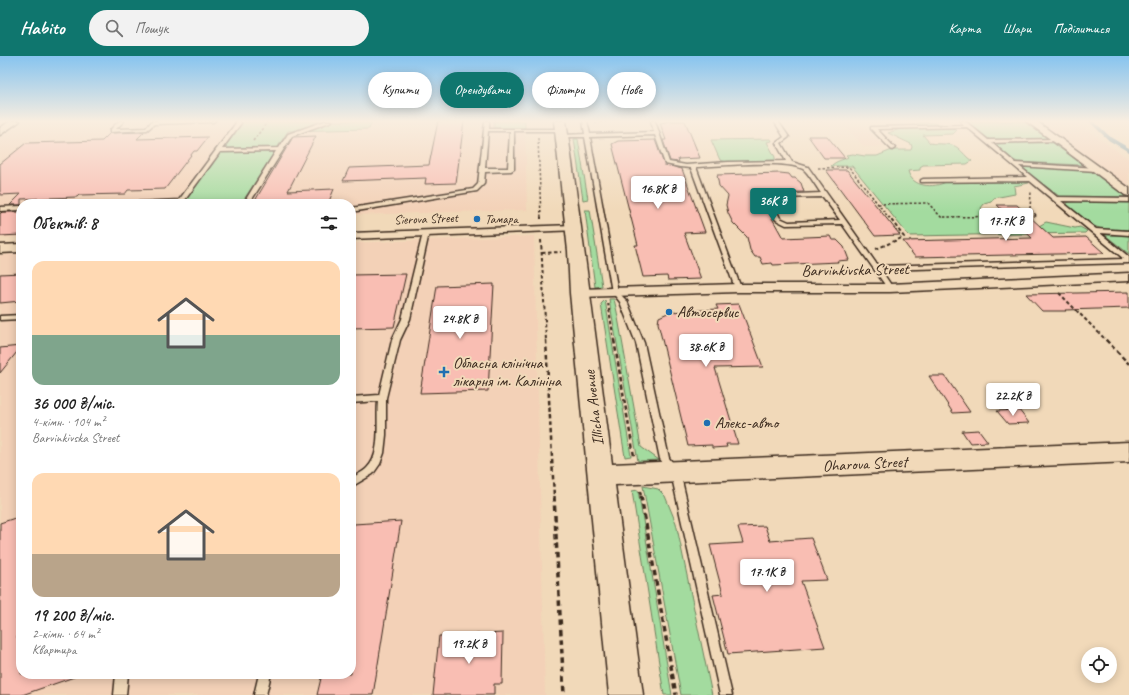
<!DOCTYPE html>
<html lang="uk">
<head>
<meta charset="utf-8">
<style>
	:root { --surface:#fff; --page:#f2f2f2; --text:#222; --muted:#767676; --accent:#0f766e }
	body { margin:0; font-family:Caveat,sans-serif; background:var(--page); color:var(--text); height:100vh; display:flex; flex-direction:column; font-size:15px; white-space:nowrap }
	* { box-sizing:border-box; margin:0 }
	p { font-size:13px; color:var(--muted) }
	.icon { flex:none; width:22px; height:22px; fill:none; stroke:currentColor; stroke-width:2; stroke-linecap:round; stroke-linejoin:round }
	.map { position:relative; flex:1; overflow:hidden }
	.side { position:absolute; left:16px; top:143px; width:340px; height:480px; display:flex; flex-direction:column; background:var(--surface); border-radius:16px; box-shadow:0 2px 10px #0003 }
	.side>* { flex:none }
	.hud { position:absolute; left:368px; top:16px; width:380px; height:36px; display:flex; gap:8px }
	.fabs { position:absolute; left:1081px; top:591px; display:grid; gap:8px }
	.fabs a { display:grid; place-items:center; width:36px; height:36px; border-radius:50%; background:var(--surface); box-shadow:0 2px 10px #0003; font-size:20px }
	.price { position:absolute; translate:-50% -34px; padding:0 9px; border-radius:4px; background:#fff; color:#222; font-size:13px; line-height:26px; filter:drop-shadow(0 1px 2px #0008) }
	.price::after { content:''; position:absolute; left:50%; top:24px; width:12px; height:9px; margin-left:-6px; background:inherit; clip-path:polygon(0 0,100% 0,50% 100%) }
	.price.active { background:var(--accent); color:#fff }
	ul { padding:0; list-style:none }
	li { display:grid; align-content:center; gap:8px; height:212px; padding:0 16px }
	li span { display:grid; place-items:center; height:124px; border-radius:12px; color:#555 }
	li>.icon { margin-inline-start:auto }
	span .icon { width:72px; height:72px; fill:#fffc; stroke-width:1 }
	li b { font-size:17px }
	h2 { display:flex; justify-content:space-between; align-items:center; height:48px; padding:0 16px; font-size:17px }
	.tag { padding:0 14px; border-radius:18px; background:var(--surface); box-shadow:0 2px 10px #0003; font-size:14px; line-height:36px }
	.tag.active { background:var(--accent); color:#fff }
	header { display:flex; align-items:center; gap:24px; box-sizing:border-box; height:56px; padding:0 20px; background:var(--accent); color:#fff }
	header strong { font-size:19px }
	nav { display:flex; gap:22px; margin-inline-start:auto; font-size:14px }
	.search { width:280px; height:36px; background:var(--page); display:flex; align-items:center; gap:10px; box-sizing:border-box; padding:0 14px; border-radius:22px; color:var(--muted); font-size:15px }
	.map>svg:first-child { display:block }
</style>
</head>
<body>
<header>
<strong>Habito</strong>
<div class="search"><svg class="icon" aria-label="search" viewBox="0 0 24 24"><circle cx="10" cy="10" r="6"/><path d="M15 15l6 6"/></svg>Пошук</div>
<nav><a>Карта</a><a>Шари</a><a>Поділитися</a></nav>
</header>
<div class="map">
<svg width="1129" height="639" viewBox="0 0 1129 639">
	<rect width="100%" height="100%" fill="#f1d9b9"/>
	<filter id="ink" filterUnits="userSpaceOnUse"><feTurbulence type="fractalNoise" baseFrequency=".025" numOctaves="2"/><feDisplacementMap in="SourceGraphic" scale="8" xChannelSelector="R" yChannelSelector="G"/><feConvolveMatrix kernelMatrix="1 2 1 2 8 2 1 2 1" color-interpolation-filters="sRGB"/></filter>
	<g filter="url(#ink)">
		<path fill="#f3d1b7" d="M 24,65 L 525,65 L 527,154 L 351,159 L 351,148 L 21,148 L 21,181 L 0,182 L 0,82 Z
			M 1037,65 L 1074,65 L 1129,103 L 1129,130 Z
			M 845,70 L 864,70 L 884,90 L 864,91 Z
			M 534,180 L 545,639 L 0,639 L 0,199 L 21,198 L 21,618 L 351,618 L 351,187 Z"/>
		<path fill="#a3db9f" stroke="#6f825e" d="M 244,65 L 372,65 L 369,73 L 288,75 L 241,148 L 183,148 Z
			M 494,65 L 525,65 L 525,72 L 494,72 Z
			M 965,65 L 1023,65 L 1048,83 L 991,84 L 986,82 Z
			M 919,67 C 931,66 946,67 957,74 L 953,78 L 923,79 L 930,87 C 938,89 951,86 958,92 C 963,96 966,101 972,105 L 967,108 L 923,109 L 920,111 L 920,114 L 908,115 C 912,132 934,132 946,126 L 1027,125 L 1029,127 L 1014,130 L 1015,138 L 994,142 L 991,146 L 984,148 L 981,152 C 996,166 1002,158 1018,161 C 1025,163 1032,167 1039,170 L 1046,166 L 1075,172 L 1080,171 L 1087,175 L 1085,177 L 909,180 L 852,110 L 831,110 C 837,104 841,105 848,101 L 846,99 L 853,98 L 865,100 L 877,100 L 892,94 L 911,94 L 912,91 L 911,88 L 888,77 Z
			M 574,83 L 578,83 L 588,143 L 583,144 Z
			M 771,83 L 772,85 L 767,86 L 775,101 L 775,104 L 727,106 L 720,104 L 711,84 Z
			M 1002,86 L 1053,87 L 1083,109 L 1018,106 L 1013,104 L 994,88 Z
			M 1019,110 L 1091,115 L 1127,141 L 1059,140 Z
			M 1071,145 L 1129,146 L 1129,174 L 1102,173 L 1094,170 L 1068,150 L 1067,147 Z
			M 585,154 L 590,154 L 602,230 L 595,231 Z
			M 1105,179 L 1129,179 L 1129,198 Z
			M 609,243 L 614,243 L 617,256 L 641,391 L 659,404 L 638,405 Z
			M 605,244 L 631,400 L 625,401 L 601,248 Z
			M 643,430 L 658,433 L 665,440 L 676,467 L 712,639 L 681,639 Z
			M 638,434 L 672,639 L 664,639 L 632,435 Z"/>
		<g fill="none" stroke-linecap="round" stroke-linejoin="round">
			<path stroke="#7295a1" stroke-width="3.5" d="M 1091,65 L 1110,83 L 1129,94"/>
		</g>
		<path fill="#f9beb3" stroke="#3b2a1e" d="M 438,65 L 464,65 L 456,127 L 425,128 L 426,122 L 343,125 L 349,112 L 429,109 Z
			M 666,65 L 685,65 L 700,102 L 678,103 L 679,106 L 670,105 L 663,84 L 666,84 L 660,67 L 666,66 Z
			M 144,76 L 137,83 L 208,81 L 197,95 L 194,95 L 165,133 L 128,134 L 125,138 L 79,139 L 77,141 L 21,143 L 21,149 L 10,149 L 21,138 L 0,139 L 0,108 L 26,87 L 102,85 L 110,77 Z
			M 316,80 L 288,135 L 334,133 L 328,148 L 253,148 L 293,81 Z
			M 808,80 L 827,80 L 845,102 L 824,102 Z
			M 655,84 L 664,108 L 682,113 L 705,176 L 684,177 L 701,223 L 668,224 L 667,220 L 643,221 L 635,189 L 638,189 L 612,88 L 618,85 Z
			M 826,114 L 847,114 L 900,179 L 875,180 Z
			M 780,117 L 789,118 L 792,122 L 795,122 L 801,127 L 804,136 L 758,137 L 783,182 L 830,180 L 832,184 L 837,184 L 844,191 L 849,204 L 837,205 L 838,206 L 773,209 L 772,207 L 763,208 L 760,201 L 755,201 L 750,194 L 747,181 L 733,167 L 728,157 L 726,149 L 728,140 L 719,130 L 717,119 Z
			M 997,149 L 1017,149 L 1053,182 L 1086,181 L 1104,197 L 915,201 L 903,185 L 1032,182 Z
			M 2,156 L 21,156 L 21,179 L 0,180 L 0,158 Z
			M 21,217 L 21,245 L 0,247 L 0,218 Z
			M 406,218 L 394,271 L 351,272 L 351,219 Z
			M 494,228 L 488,335 L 420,337 L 437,230 Z
			M 1129,236 L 1129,252 L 1065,254 L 1066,255 L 1042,255 L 1026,238 Z
			M 739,248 L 763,311 L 715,312 L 738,388 L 726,388 L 727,391 L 712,392 L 712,389 L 688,390 L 658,267 L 659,261 L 670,256 L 718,253 L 716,249 Z
			M 21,290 L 21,291 L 0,317 L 0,292 Z
			M 929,320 L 945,320 L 970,356 L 953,357 Z
			M 1019,354 L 1029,367 L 1008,368 L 997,355 Z
			M 979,374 L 988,386 L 970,387 L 962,375 Z
			M 21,460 L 21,562 L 17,582 L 21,581 L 21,618 L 76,618 L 77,620 L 22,639 L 0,639 L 0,467 Z
			M 401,465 L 373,639 L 317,639 L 322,618 L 351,618 L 351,483 L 354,468 Z
			M 765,470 L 770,485 L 811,482 L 827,524 L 801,525 L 825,591 L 728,598 L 713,539 L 723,538 L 710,489 L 743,487 L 738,471 Z
			M 503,577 L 502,628 L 494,628 L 494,639 L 433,639 L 439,580 Z"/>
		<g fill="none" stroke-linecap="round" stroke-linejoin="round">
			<defs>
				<path id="lane" d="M 119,65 L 124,65 L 116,73 L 146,72 L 152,65 L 215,65 L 213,66 L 154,68 L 147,74 L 110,76 L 110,74 Z
					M 234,65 L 239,65 L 241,67 L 222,93 L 279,92 L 288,78 L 325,65 L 332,65 L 292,80 L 249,148 L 243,148 L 276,95 L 220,96 L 182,148 L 135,148 L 138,146 L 179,144 L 236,67 Z
					M 485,65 L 489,65 L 489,73 L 562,73 L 564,74 L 562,75 L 514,75 L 514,113 L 511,115 L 485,116 L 484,128 L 477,135 L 351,156 L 351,152 L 473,133 L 478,128 ZM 488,75 L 510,75 L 508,112 L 485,112 Z
					M 583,65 L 587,65 L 590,78 L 654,76 L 651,65 L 655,65 L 669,106 L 686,109 L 728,106 L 786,105 L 776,87 L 784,81 L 774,65 L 778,65 L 789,81 L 781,87 L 792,106 L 808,111 L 878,210 L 1124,203 L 1030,125 L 921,126 L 921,124 L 923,123 L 1027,121 L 967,71 L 877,73 L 894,91 L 895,92 L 892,94 L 871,73 L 871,71 L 964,69 L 960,65 L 965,65 L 988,84 L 1059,83 L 1059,84 L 1057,85 L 992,87 L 1015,107 L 1098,112 L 1099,113 L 1096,115 L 1019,110 L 1057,141 L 1129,142 L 1129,146 L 1061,145 L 1096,173 L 1129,175 L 1129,179 L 1100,177 L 1129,201 L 1129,207 L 881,214 L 893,232 L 890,234 L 888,233 L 842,168 L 786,169 L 776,164 L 766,146 L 771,139 L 821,137 C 817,132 808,116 803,113 C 785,103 718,110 696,111 L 741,232 L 738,234 L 735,232 L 691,112 L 680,111 L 665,108 L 655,79 L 590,81 L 618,236 L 627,245 L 644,287 L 669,402 L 680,416 L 732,639 L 720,639 L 671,417 L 660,403 L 636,287 L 620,246 L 612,236 L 585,81 L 562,81 L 560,80 L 562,79 L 585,78 ZM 823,141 L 840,164 L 789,166 L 780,162 L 772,146 L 775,142 Z
					M 21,150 L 21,154 L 0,155 L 0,151 Z
					M 426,175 L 429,177 L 410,263 L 400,284 L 386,342 L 386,379 L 384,397 L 380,408 L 373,418 L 351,431 L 351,422 C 356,419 362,417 367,412 C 382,398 376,365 378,345 L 351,347 L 351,341 L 379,339 L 392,284 L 402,263 L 423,177 Z
					M 21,259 L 21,263 L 0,264 L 0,260 Z
					M 116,618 L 128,618 L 126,639 L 114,639 Z
					M 259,618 L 271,618 L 266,639 L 254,639 Z"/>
				<path id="street" d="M 10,65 L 20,65 L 0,79 L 0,72 Z
					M 1026,65 L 1036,65 L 1129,132 L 1129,140 L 1125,139 Z
					M 574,169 L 578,170 L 580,172 L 578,174 L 351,183 L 351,177 Z
					M 21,188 L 21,196 L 0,197 L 0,189 Z
					M 1129,217 L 1129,225 L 890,236 L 738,236 L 580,241 L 575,240 L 574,237 L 575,234 L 580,233 L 738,228 L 890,228 Z"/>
				<path id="secondary" d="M 554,65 L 566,65 C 583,179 597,294 612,408 L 1129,386 L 1129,406 L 615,429 L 643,639 L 609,639 L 570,237 L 568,195 Z"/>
			</defs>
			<use href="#lane" stroke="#3b2a1e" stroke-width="3"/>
			<use href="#street" stroke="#3b2a1e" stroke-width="3"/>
			<use href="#secondary" stroke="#3b2a1e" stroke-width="3"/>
			<path stroke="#3b2a1e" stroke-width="1.5" stroke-dasharray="2.5 2" stroke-linecap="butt" d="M 793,65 L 826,65
				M 595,67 L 610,65
				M 538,82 L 541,162
				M 253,85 L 268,65
				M 818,112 L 849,111 L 889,162
				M 878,148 L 928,147 L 941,161 L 1037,160 L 1030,153 L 1031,136"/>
			<path stroke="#3b2a1e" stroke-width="2" stroke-dasharray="3.5 2.5" stroke-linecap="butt" d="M 541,161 L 541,163
				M 541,184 L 546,285
				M 876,193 L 904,181 L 889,161
				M 542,197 L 561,196
				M 1059,237 L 1107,285
				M 608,247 L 614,285"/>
			<path stroke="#3b2a1e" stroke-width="2.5" stroke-dasharray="4.5 3" stroke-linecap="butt" d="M 546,284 L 554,441
				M 614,284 L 634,400
				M 1106,284 L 1129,308
				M 640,435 L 641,441"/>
			<path stroke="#3b2a1e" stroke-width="3.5" stroke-dasharray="5.5 4" stroke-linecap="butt" d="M 554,440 L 564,639
				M 641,440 L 676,639"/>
			<use href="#lane" fill="#f1d9b9" fill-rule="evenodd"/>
			<use href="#street" fill="#f1d9b9" fill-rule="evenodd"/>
			<use href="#secondary" fill="#f1d9b9" fill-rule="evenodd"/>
		</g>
	</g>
	<linearGradient id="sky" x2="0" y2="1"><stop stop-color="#87c4ef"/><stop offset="0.42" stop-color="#f9eee0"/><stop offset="1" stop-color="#f9eee0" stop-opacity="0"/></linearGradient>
	<rect width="1129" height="155" fill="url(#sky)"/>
	<g fill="#1f6fb2" stroke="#f1d9b9" stroke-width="1.5">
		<circle cx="477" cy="163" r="4"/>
		<circle cx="669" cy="256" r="4"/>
		<path d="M442 310h4v4h4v4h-4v4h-4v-4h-4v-4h4z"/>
		<circle cx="707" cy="367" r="4"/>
	</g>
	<g text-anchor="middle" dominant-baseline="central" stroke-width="4" stroke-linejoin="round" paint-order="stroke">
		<g font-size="13" fill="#3b2a1e" stroke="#f1d9b9">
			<text transform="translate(426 163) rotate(-2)">Sierova Street</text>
		</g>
		<g font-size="13" fill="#3b2a1e" stroke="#f1d9b9" text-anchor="start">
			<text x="485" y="163">Тамара</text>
		</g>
		<g font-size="16" fill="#3b2a1e" stroke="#f1d9b9">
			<text transform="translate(855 214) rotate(-1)">Barvinkivska Street</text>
			<text transform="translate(594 352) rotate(-97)">Illicha Avenue</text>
			<text transform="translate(865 408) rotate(-3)">Oharova Street</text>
		</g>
		<g font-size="16" fill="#3b2a1e" stroke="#f1d9b9" text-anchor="start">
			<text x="677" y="256">Автосервис</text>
			<text x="453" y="307">Обласна клінічна<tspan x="453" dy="18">лікарня ім. Калініна</tspan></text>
			<text x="715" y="367">Алекс-авто</text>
		</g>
	</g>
</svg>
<div class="fabs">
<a><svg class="icon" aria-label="locate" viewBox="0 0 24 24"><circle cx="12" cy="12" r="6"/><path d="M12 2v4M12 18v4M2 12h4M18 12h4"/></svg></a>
</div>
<b class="price" style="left:658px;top:154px">16.8K ₴</b>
<b class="price active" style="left:773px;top:166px">36K ₴</b>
<b class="price" style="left:1006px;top:186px">17.7K ₴</b>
<b class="price" style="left:460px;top:284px">24.8K ₴</b>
<b class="price" style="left:706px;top:312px">38.6K ₴</b>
<b class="price" style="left:1013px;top:361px">22.2K ₴</b>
<b class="price" style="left:767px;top:537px">17.1K ₴</b>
<b class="price" style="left:469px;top:609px">19.2K ₴</b>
<div class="hud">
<a class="tag">Купити</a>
<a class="tag active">Орендувати</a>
<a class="tag">Фільтри</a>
<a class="tag">Нове</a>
</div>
<section class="side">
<h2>Об’єктів: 8<svg class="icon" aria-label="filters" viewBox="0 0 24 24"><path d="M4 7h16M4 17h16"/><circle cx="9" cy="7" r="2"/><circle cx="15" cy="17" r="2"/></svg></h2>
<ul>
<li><span style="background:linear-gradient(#ffd9b3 60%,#7fa58c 0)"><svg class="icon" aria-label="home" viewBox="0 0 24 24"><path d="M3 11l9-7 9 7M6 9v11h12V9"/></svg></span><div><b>36 000 ₴/міс.</b><p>4-кімн. · 104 m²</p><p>Barvinkivska Street</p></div></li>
<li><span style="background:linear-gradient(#ffd9b3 65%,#b9a48a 0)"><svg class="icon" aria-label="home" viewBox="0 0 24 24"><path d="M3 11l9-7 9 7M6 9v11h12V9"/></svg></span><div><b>19 200 ₴/міс.</b><p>2-кімн. · 64 m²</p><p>Квартира</p></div></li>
</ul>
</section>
</div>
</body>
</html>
